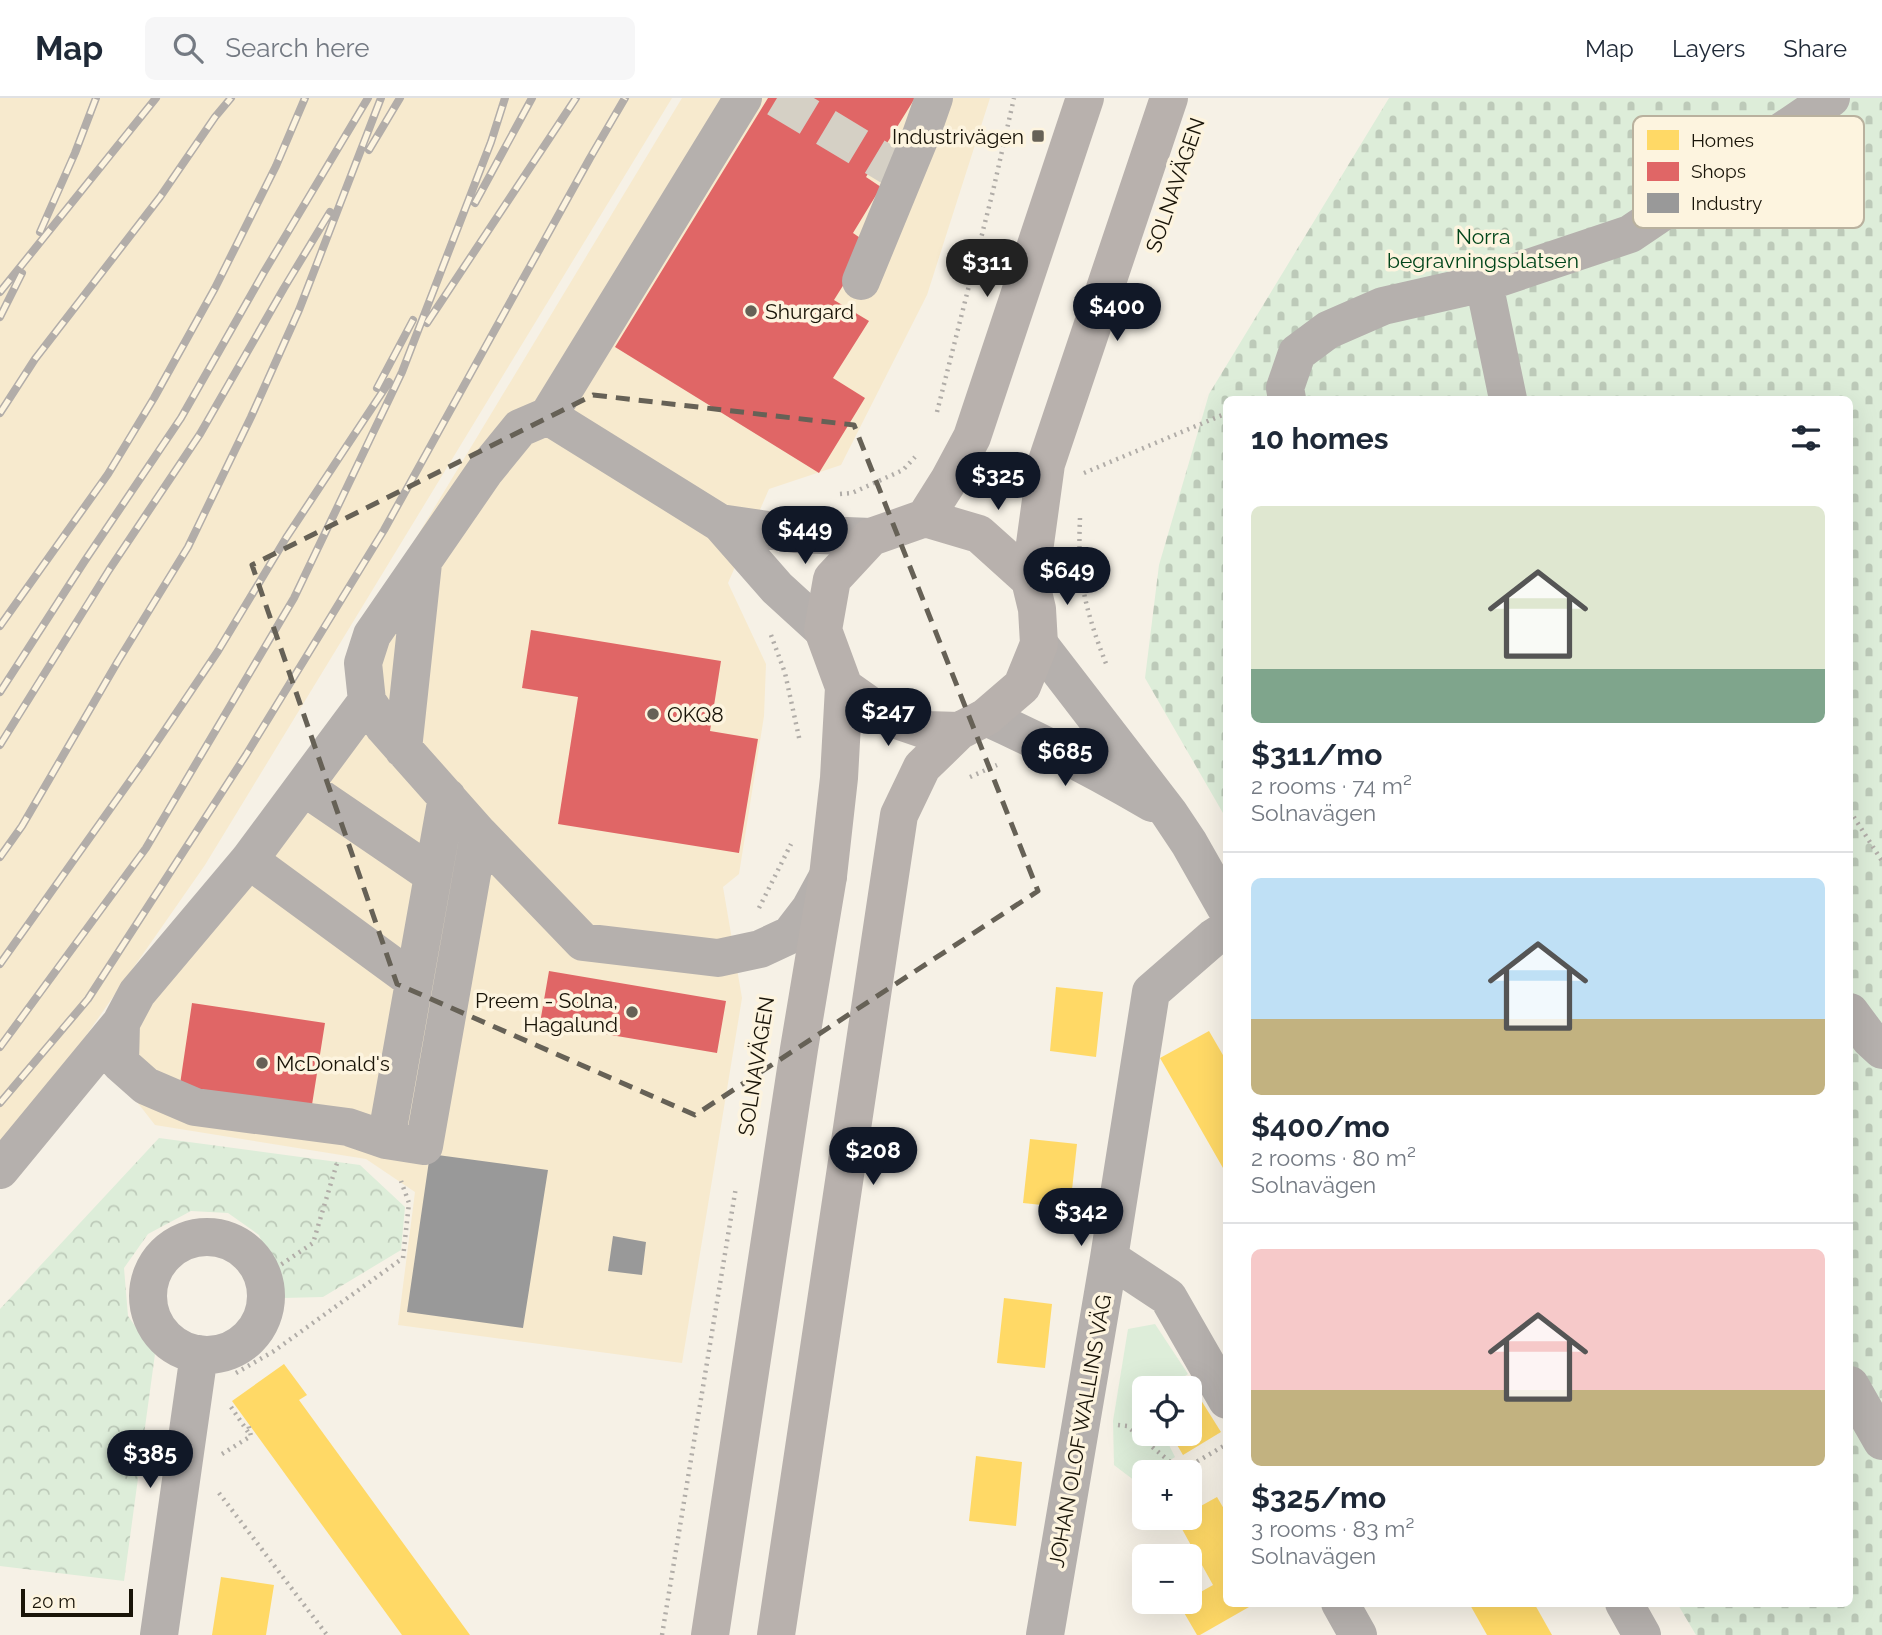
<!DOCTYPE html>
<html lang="en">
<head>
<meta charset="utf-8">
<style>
	:root { --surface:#fff; --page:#f6f6f7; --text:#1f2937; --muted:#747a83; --line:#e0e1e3; --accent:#111827 }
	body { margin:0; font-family:Raleway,sans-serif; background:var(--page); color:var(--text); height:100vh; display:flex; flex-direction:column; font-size:26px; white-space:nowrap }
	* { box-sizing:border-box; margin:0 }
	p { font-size:23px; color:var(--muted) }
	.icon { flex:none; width:38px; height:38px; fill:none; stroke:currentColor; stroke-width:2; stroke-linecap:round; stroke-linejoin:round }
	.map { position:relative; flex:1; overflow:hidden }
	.sheet { position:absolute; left:1223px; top:298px; width:630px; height:1211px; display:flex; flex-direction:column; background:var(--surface); border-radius:10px; box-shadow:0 7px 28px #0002 }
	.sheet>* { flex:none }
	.buttons { position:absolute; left:1132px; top:1278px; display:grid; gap:14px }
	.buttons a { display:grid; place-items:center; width:70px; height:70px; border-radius:10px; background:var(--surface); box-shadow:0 7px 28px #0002; font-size:35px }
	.scale { position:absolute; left:21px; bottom:18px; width:112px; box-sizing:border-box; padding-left:7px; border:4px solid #191408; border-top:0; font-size:19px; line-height:24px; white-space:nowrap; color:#191408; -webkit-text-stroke:5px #fdf4df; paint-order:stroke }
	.price { position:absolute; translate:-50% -60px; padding:0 16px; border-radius:24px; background:var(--accent); color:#fff; font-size:23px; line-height:46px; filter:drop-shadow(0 2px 4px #0008) }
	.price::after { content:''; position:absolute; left:50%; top:42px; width:21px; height:16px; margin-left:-10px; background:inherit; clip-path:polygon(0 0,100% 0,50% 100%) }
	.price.current { background:#222; color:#fff }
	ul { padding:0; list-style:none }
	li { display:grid; align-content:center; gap:14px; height:371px; padding:0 28px }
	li+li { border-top:2px solid var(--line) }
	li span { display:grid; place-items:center; height:217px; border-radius:10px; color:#555 }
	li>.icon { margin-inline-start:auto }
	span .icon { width:126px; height:126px; fill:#fffc; stroke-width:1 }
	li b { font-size:30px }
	h2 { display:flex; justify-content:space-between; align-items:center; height:84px; padding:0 28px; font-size:30px }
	header { display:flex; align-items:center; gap:42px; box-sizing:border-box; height:98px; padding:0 35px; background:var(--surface); border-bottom:2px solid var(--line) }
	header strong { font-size:33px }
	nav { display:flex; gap:38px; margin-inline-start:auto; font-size:24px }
	.search { width:490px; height:63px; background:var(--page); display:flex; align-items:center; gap:18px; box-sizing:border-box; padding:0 24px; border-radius:10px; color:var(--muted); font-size:26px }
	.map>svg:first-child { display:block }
</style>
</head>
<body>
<header>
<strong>Map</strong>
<div class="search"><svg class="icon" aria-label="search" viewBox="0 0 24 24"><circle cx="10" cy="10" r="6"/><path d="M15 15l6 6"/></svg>Search here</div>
<nav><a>Map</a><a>Layers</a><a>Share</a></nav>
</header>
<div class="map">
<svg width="1882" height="1537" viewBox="0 0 1882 1537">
	<defs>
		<pattern id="forest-crowns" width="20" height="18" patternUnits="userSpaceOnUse" patternTransform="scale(1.75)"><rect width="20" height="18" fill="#ddedd9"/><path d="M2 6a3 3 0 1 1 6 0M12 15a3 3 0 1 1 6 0" fill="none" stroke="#bdcab9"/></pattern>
		<pattern id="cemetery-stones" width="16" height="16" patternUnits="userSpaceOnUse" patternTransform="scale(1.75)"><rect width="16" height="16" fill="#ddedd9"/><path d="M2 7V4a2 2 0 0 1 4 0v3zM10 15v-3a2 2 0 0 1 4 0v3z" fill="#bdcab9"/></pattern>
	</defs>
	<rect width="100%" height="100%" fill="#f6f1e6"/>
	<path fill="#f7eace" d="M 0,0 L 672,0 L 205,767 L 60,975 L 0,1048 Z
		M 682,0 L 990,0 L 927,197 L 841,367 L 769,391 L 728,485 L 766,566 L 764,618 L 739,776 L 723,789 L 742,900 L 682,1265 L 398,1227 L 415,1094 L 366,1061 L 155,1027 L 94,949 L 349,615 L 349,551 Z"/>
	<path fill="url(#forest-crowns)" d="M 159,1040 L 360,1067 L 405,1109 L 401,1152 L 323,1199 L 283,1200 L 259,1137 L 228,1115 L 191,1113 L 148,1136 L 124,1170 L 128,1218 L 155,1256 L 124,1483 L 0,1468 L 0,1211 Z"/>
	<path fill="url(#cemetery-stones)" d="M 1389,0 L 1882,0 L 1882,1537 L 1696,1537 L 1677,1505 L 1850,1505 L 1850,301 L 1227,301 L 1227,722 L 1145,580 L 1159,467 L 1209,296 Z"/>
	<path fill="#ddedd9" d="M 1155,1226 L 1188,1276 L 1167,1290 L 1144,1290 L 1144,1335 L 1163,1335 L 1175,1359 L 1151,1374 L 1144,1374 L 1144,1377 L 1135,1383 L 1114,1367 L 1113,1323 L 1128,1231 Z"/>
	<path fill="#ffd966" d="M 1056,889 L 1103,894 L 1096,959 L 1050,953 Z
		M 1209,933 L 1227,964 L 1227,1077 L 1160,960 Z
		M 1030,1041 L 1077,1046 L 1070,1110 L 1023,1105 Z
		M 1004,1200 L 1052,1206 L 1045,1270 L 997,1265 Z
		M 284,1266 L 307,1297 L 299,1302 L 470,1537 L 402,1537 L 232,1303 Z
		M 1199,1299 L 1221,1334 L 1183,1357 L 1170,1335 L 1190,1335 L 1190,1305 Z
		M 976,1358 L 1022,1364 L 1016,1428 L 969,1423 Z
		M 1217,1399 L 1227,1416 L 1227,1505 L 1256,1505 L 1200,1537 L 1197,1537 L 1179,1506 L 1184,1503 L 1190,1503 L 1190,1500 L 1213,1487 L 1177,1422 L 1181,1419 L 1190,1419 L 1190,1414 Z
		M 221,1479 L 274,1487 L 266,1537 L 212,1537 Z
		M 1469,1505 L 1534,1505 L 1552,1537 L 1487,1537 Z"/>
	<path fill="#e06666" d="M 768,0 L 915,0 L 866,79 L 881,89 L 853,135 L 869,146 L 834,202 L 869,223 L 833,280 L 865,300 L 819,375 L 615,249 Z
		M 531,532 L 721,563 L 710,633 L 758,641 L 739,755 L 558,726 L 578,599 L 522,590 Z
		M 549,873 L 726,903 L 717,955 L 540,925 Z
		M 192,905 L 325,925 L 311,1013 L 179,993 Z"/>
	<path fill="#999" d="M 430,1056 L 548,1072 L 523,1230 L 407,1214 Z
		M 613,1138 L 646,1144 L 642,1177 L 608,1173 Z"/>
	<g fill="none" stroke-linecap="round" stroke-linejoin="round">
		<path stroke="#d5d0c5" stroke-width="38" stroke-dasharray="38 19" stroke-linecap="butt" d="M 777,0 L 905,77"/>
		<path stroke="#b1ada8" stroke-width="4.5" stroke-dasharray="2 5" stroke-linecap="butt" d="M 937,314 L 993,93 L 1014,0
			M 1084,375 L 1227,315
			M 840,396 L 852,395 L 903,372 L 915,359
			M 1080,420 C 1079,443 1079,467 1083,490 C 1088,517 1097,543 1107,568
			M 771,537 L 785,575 L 800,644
			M 970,679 L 997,667
			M 1850,713 L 1882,763
			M 759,810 L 791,746
			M 264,1178 L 313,1145 L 337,1065
			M 236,1275 L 274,1253 L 403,1160 L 409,1105 L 401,1083
			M 231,1309 L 248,1334
			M 1118,1327 L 1127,1328 L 1181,1373 L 1227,1346
			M 222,1356 L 251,1338 L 248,1326
			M 219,1395 L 327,1537
			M 662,1537 L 736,1089"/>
		<path stroke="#b5b0ad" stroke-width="38" d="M 861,183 L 921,37 L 934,0
			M 1287,301 L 1285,290 L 1297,255 L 1328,232 L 1383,208 L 1484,185
			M 1508,301 L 1484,185 L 1630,136 L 1831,0
			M 548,318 L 743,0
			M 720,425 L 795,436 L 871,439
			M 823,532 L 777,490 L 720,425 L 548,318 L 520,330 L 485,373 L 372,537 L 363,565 L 367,603 L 384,629 L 479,736 L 583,844 L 718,860 L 760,851 L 790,837 L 810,811 L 828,778
			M 1039,546 L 1169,715 L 1189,745 L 1227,812
			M 367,603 L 249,762 L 137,895 L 121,925 L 120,965 L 146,988 L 195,1009 L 348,1029 L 386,1042 L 424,1048 L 479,736
			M 986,619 C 1043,645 1098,673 1152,705
			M 403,651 L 423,465
			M 304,689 L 433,777
			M 249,762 L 414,883
			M 1850,914 L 1870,941 L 1882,952
			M 386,1042 L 447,699
			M 0,1072 L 121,925
			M148 1198a59 59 0 1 1 118 0a59 59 0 1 1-118 0Z
			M 1109,1160 L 1168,1199 L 1227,1302
			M 1850,1287 L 1882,1343
			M 1340,1505 L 1358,1537
			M 1624,1505 L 1642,1537
			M 159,1537 L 199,1256
			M 1045,1537 L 1109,1160 L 1151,894 L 1213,840 L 1227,831"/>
		<path stroke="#b8b1ad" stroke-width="38" d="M 925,420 L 949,382 L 972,339 L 1085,0
			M 844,589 L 885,618 L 926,632 L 959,633
			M 710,1537 L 799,951 L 828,778 L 839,680 L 844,589 L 823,532 L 832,481 L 871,439 L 925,420 L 979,436 L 1030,482
			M 776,1537 L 899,717 L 922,669 L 959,633 L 986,619 L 1022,588 L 1039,546 L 1037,511 L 1030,482 L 1046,366 L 1169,0"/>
		<defs>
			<path id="rail" d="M 369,52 L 400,0
				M 475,105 L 532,0
				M 40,134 L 75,55 L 96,0
				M 0,194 L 156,0
				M 0,219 L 22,175
				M 427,225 L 576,0
				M 377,290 L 413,222
				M 0,315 L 35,261 L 160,99 L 215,19 L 231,0
				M 0,528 L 108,376 L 154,300 L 215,190 L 276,68 L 305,0
				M 0,594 L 84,464 L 181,320 L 264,174 L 368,0
				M 0,647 L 109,472 L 200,336 L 284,190 L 330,114
				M 0,759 L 22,728 L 118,563 L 188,449 L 251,319 L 299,212 L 381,0
				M 0,866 L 142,666 L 218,553 L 286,440 L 389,284
				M 0,949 L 146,750 L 294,500 L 402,274 L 491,44 L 505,0
				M 0,1005 L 88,901 L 246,657 L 384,432 L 590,60 L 625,0"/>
		</defs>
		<use href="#rail" stroke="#b2ada9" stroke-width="8"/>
		<use href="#rail" stroke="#fdf4df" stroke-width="5" stroke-dasharray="16" stroke-linecap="butt"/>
	</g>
	<path fill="none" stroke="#666156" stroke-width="5" stroke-dasharray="14 9" stroke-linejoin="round" d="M 593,297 L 854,327 L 1038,793 L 695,1017 L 397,886 L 252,467 Z"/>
	<g fill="#666156" stroke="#fdf4df" stroke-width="2.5">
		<rect x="1031" y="31" width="14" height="14" rx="3.5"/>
		<circle cx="751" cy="213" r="7"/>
		<circle cx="653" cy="616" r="7"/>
		<circle cx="632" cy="914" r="7"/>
		<circle cx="262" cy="965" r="7"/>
	</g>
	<g text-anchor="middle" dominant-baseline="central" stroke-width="7" stroke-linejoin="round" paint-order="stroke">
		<g font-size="21" fill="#191408" stroke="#fdf4df" text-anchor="start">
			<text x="1024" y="38" text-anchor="end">Industrivägen</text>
			<text x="765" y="213">Shurgard</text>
			<text x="667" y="616">OKQ8</text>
			<text x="618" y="902" text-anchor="end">Preem - Solna,<tspan x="618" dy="24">Hagalund</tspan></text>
			<text x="276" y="965">McDonald's</text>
		</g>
		<g font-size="21" fill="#191408" stroke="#fdf4df">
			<text transform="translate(1175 87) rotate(-71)">SOLNAVÄGEN</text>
			<text transform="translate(756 968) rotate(-81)">SOLNAVÄGEN</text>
			<text transform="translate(1080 1333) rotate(-80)">JOHAN OLOF WALLINS VÄG</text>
		</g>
		<g font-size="21" fill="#00451a" stroke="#fdf4df">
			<text x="1483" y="138">Norra<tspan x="1483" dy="24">begravningsplatsen</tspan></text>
		</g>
	</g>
	<rect x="1633" y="18" width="231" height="112" rx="10" fill="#fdf4df" stroke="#b9b19e" stroke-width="2"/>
	<rect x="1647" y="32" width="32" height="20" fill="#ffd966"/>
	<rect x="1647" y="64" width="32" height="19" fill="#e06666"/>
	<rect x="1647" y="95" width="32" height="20" fill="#999"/>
	<g font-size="19" fill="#191408">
		<text x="1691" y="49">Homes</text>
		<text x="1691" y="80">Shops</text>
		<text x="1691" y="112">Industry</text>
	</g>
</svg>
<div class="buttons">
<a><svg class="icon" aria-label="locate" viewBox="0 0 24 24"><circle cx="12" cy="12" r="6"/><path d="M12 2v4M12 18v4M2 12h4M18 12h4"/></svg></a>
<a>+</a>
<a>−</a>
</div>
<div class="scale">20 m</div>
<b class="price current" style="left:987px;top:201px">$311</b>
<b class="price" style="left:1117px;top:245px">$400</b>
<b class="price" style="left:998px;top:414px">$325</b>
<b class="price" style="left:805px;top:468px">$449</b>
<b class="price" style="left:1067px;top:509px">$649</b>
<b class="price" style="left:888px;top:650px">$247</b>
<b class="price" style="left:1065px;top:690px">$685</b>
<b class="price" style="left:873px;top:1089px">$208</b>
<b class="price" style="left:1081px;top:1150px">$342</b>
<b class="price" style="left:150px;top:1392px">$385</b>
<section class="sheet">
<h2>10 homes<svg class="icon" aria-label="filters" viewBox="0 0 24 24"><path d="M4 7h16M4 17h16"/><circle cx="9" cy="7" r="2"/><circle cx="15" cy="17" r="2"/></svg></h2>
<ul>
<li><span style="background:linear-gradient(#dfe7d0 75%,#7fa58c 0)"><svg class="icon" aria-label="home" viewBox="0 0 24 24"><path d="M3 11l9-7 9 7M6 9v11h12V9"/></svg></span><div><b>$311/mo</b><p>2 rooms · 74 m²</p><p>Solnavägen</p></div></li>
<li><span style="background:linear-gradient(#bfe0f5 65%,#c2b280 0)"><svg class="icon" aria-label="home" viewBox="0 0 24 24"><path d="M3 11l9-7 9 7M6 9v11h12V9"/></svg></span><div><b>$400/mo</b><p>2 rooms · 80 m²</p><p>Solnavägen</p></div></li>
<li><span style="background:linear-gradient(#f6c9c9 65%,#c2b280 0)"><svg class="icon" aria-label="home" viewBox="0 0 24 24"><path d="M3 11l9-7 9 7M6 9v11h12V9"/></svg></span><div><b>$325/mo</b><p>3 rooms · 83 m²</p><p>Solnavägen</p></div></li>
</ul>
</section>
</div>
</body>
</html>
